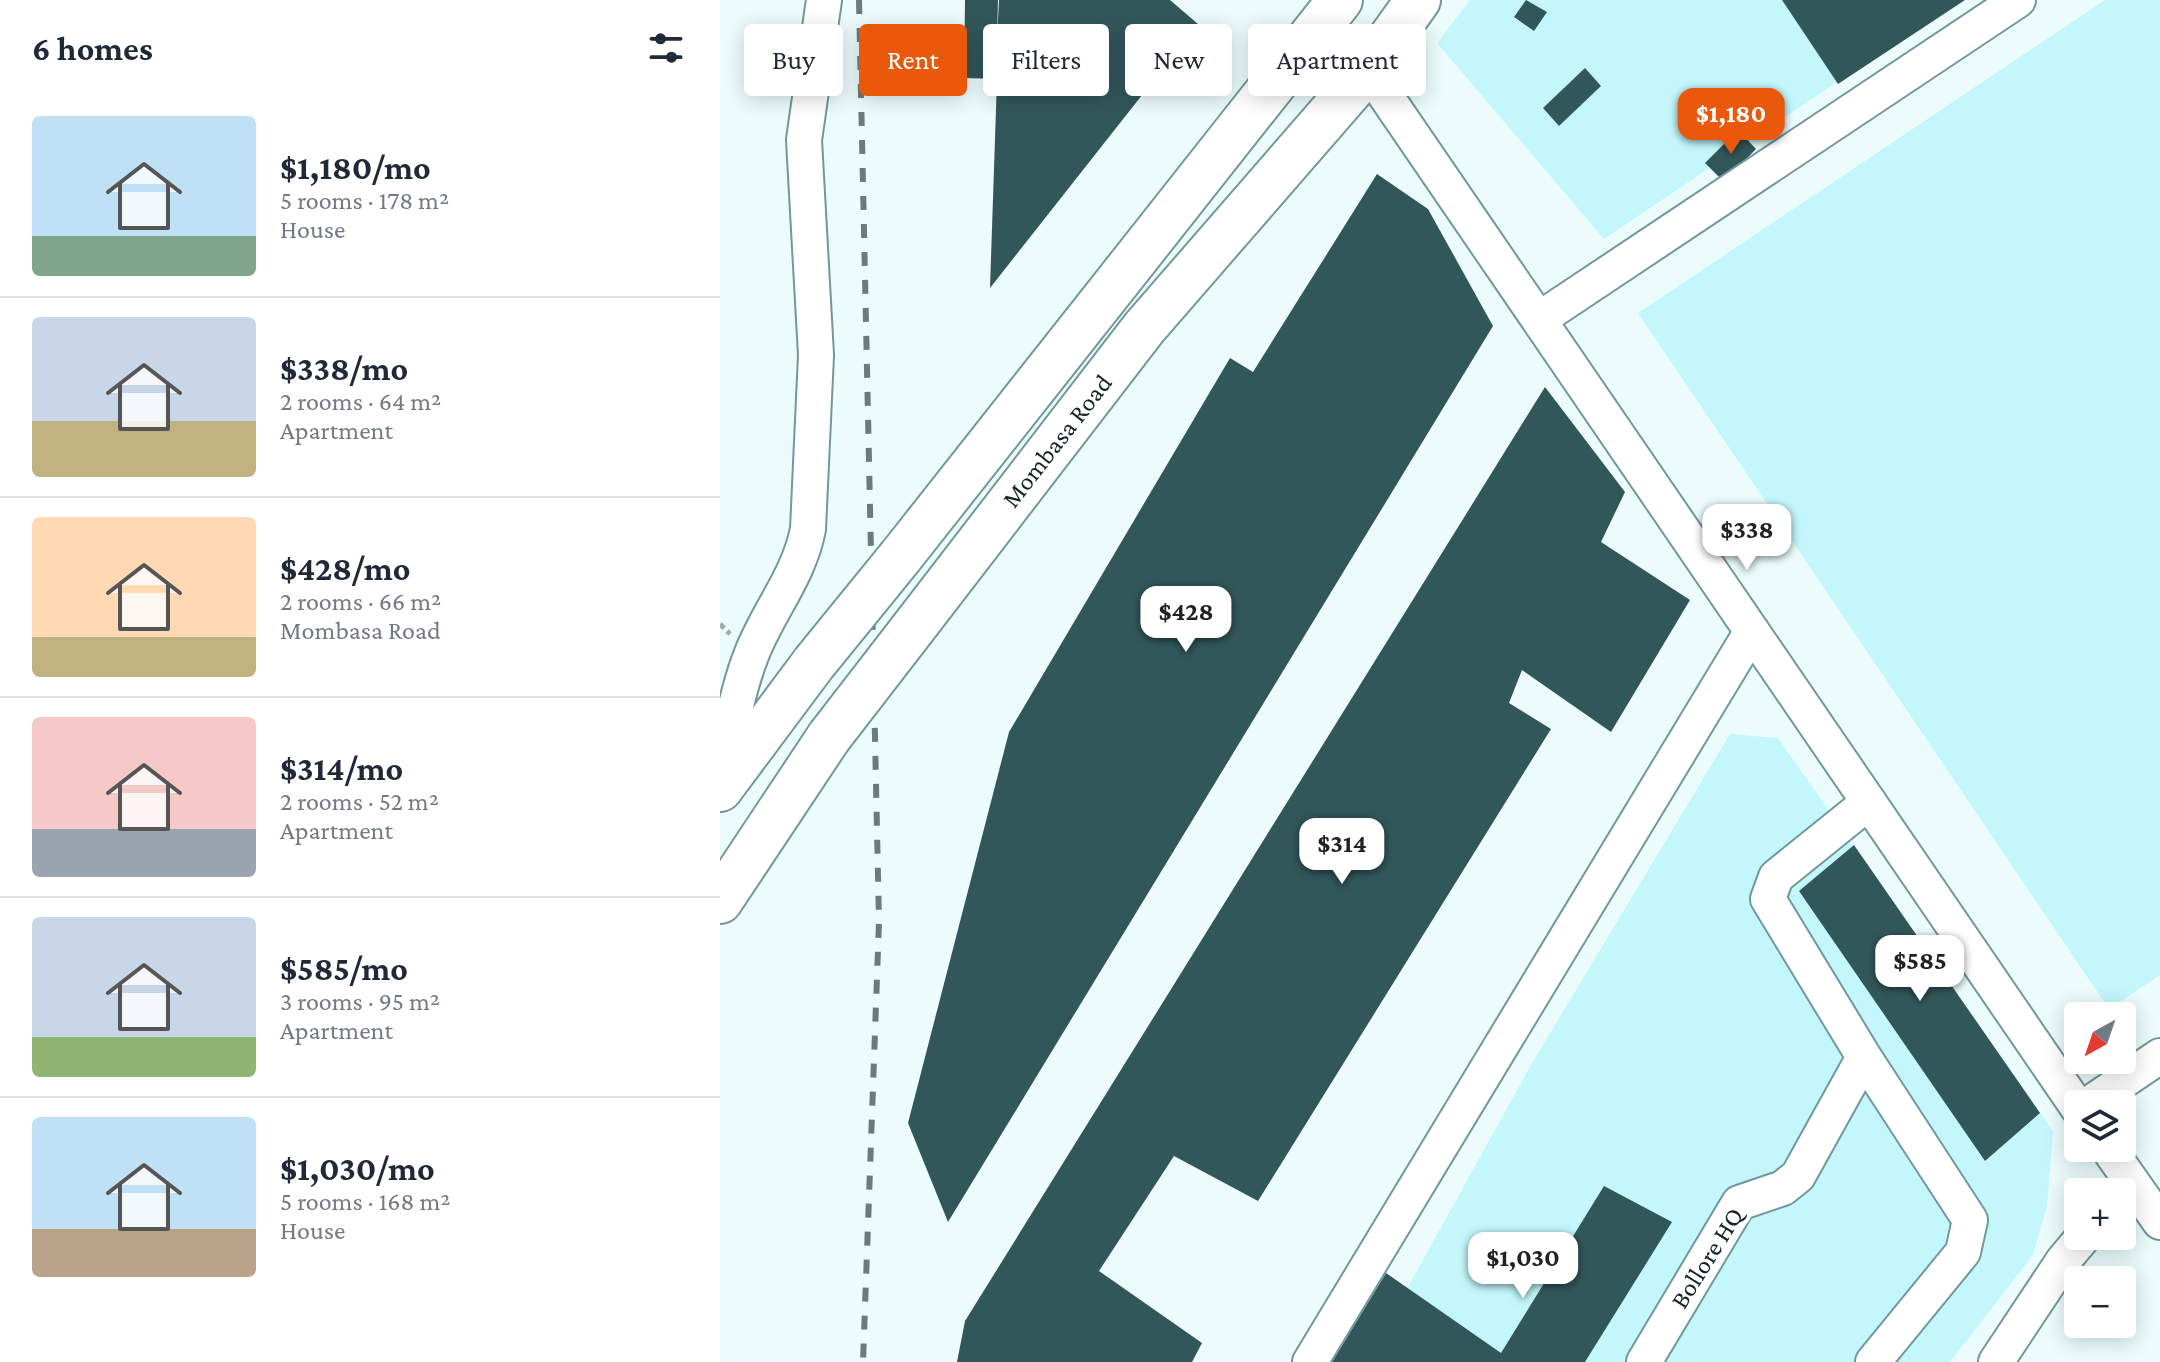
<!DOCTYPE html>
<html lang="en">
<head>
<meta charset="utf-8">
<style>
	:root { --surface:#fff; --page:#f6f6f7; --text:#1f2937; --muted:#747a83; --line:#e0e1e3; --accent:#ea580c }
	body { margin:0; font-family:"Crimson Pro",serif; background:var(--page); color:var(--text); height:100vh; display:flex; flex-direction:column; font-size:30px; white-space:nowrap }
	* { box-sizing:border-box; margin:0 }
	p { font-size:26px; color:var(--muted) }
	.icon { flex:none; width:44px; height:44px; fill:none; stroke:currentColor; stroke-width:2; stroke-linecap:round; stroke-linejoin:round }
	.map { position:relative; flex:1; overflow:hidden }
	.drawer { display:flex; flex-direction:column; background:var(--surface); width:720px }
	.drawer>* { flex:none }
	.top-card { position:absolute; left:24px; top:24px; width:760px; height:72px; display:flex; gap:16px }
	.needle { width:52px; rotate:220deg }
	.controls { position:absolute; left:1344px; top:1002px; display:grid; gap:16px }
	.controls a { display:grid; place-items:center; width:72px; height:72px; border-radius:8px; background:var(--surface); box-shadow:0 4px 20px #0003; font-size:40px }
	.price { position:absolute; translate:-50% -68px; padding:0 18px; border-radius:16px; background:#fff; color:#222; font-size:26px; line-height:52px; filter:drop-shadow(0 2px 4px #0008) }
	.price::after { content:''; position:absolute; left:50%; top:48px; width:24px; height:18px; margin-left:-12px; background:inherit; clip-path:polygon(0 0,100% 0,50% 100%) }
	.price.on { background:var(--accent); color:#fff }
	ul { padding:0; list-style:none }
	li { display:flex; align-items:center; gap:24px; height:200px; padding:0 32px }
	li+li { border-top:2px solid var(--line) }
	li span { display:grid; place-items:center; flex:none; width:224px; height:160px; border-radius:8px; color:#555 }
	li>.icon { margin-inline-start:auto }
	span .icon { width:96px; height:96px; fill:#fffc; stroke-width:1 }
	li b { font-size:34px }
	h2 { display:flex; justify-content:space-between; align-items:center; height:96px; padding:0 32px; font-size:34px }
	.tag { padding:0 28px; border-radius:8px; background:var(--surface); box-shadow:0 4px 20px #0003; font-size:28px; line-height:72px }
	.tag.on { background:var(--accent); color:#fff }
	main { display:flex; flex:1; min-height:0 }
	.map>svg:first-child { display:block }
</style>
</head>
<body>
<main>
<section class="drawer">
<h2>6 homes<svg class="icon" aria-label="filters" viewBox="0 0 24 24"><path d="M4 7h16M4 17h16"/><circle cx="9" cy="7" r="2"/><circle cx="15" cy="17" r="2"/></svg></h2>
<ul>
<li><span style="background:linear-gradient(#bfe0f5 75%,#7fa58c 0)"><svg class="icon" aria-label="home" viewBox="0 0 24 24"><path d="M3 11l9-7 9 7M6 9v11h12V9"/></svg></span><div><b>$1,180/mo</b><p>5 rooms · 178 m²</p><p>House</p></div></li>
<li><span style="background:linear-gradient(#c9d6e8 65%,#c2b280 0)"><svg class="icon" aria-label="home" viewBox="0 0 24 24"><path d="M3 11l9-7 9 7M6 9v11h12V9"/></svg></span><div><b>$338/mo</b><p>2 rooms · 64 m²</p><p>Apartment</p></div></li>
<li><span style="background:linear-gradient(#ffd9b3 75%,#c2b280 0)"><svg class="icon" aria-label="home" viewBox="0 0 24 24"><path d="M3 11l9-7 9 7M6 9v11h12V9"/></svg></span><div><b>$428/mo</b><p>2 rooms · 66 m²</p><p>Mombasa Road</p></div></li>
<li><span style="background:linear-gradient(#f6c9c9 70%,#9aa5b1 0)"><svg class="icon" aria-label="home" viewBox="0 0 24 24"><path d="M3 11l9-7 9 7M6 9v11h12V9"/></svg></span><div><b>$314/mo</b><p>2 rooms · 52 m²</p><p>Apartment</p></div></li>
<li><span style="background:linear-gradient(#c9d6e8 75%,#8fb573 0)"><svg class="icon" aria-label="home" viewBox="0 0 24 24"><path d="M3 11l9-7 9 7M6 9v11h12V9"/></svg></span><div><b>$585/mo</b><p>3 rooms · 95 m²</p><p>Apartment</p></div></li>
<li><span style="background:linear-gradient(#bfe0f5 70%,#b9a48a 0)"><svg class="icon" aria-label="home" viewBox="0 0 24 24"><path d="M3 11l9-7 9 7M6 9v11h12V9"/></svg></span><div><b>$1,030/mo</b><p>5 rooms · 168 m²</p><p>House</p></div></li>
</ul>
</section>
<div class="map">
<svg width="1440" height="1362" viewBox="0 0 1440 1362">
	<rect width="100%" height="100%" fill="#ecfcfd"/>
	<path fill="#c3f7fb" d="M 750,0 L 1239,0 L 884,239 L 717,43 Z
		M 1385,0 L 1440,0 L 1440,975 L 1389,1009 L 918,313 Z
		M 1010,734 L 1058,738 L 1333,1131 L 1327,1206 L 1313,1255 L 1230,1362 L 615,1362 L 678,1305 L 811,1065 Z"/>
	<path fill="#32575a" d="M 245,0 L 278,0 L 277,39 L 279,0 L 450,0 L 478,24 L 270,288 L 277,79 L 244,78 Z
		M 806,0 L 827,12 L 814,31 L 794,17 Z
		M 1062,0 L 1245,0 L 1118,84 Z
		M 865,68 L 881,86 L 839,126 L 823,108 Z
		M 1018,130 L 1036,149 L 1004,182 L 985,163 Z
		M 657,174 L 708,209 L 773,326 L 228,1222 L 188,1123 L 289,732 L 510,358 L 533,372 Z
		M 825,387 L 905,492 L 881,542 L 970,600 L 891,732 L 802,670 L 789,703 L 831,729 L 538,1201 L 454,1156 L 379,1271 L 482,1343 L 472,1362 L 237,1362 L 245,1321 Z
		M 1134,845 L 1320,1113 L 1265,1161 L 1079,891 Z
		M 884,1186 L 952,1222 L 865,1362 L 612,1362 L 666,1273 L 781,1353 Z"/>
	<g fill="none" stroke-linecap="round" stroke-linejoin="round">
		<defs>
			<path id="minor" d="M 648,70 L 1358,1108
				M 821,318 L 1298,0
				M 0,787 C 9,742 15,696 32,653 C 49,610 79,576 88,529 L 96,355 L 84,140 L 104,0
				M 1149,802 L 1056,877 L 1048,899 L 1144,1057 L 1250,1220 L 1243,1252 L 1153,1362
				M 1369,1104 L 1440,1056
				M 1388,1148 L 1440,1222
				M 590,1362 L 1032,631
				M 924,1362 L 1019,1203 L 1063,1188 L 1078,1176 L 1144,1057
				M 1276,1362 L 1343,1261 L 1364,1236"/>
			<path id="highway" d="M 181,556 L 620,0
				M 194,627 L 424,328 L 648,70 L 698,0
				M 0,789 L 94,663
				M 0,901 L 109,737"/>
		</defs>
		<use href="#minor" stroke="#71989b" stroke-width="38"/>
		<use href="#highway" stroke="#71989b" stroke-width="48"/>
		<path stroke="#9eaeaf" stroke-width="5" stroke-dasharray="6 4" stroke-linecap="butt" d="M 0,624 L 10,634"/>
		<use href="#minor" stroke="#fff" stroke-width="34"/>
		<use href="#highway" stroke="#fff" stroke-width="44"/>
		<path stroke="#6b7b7c" stroke-width="6" stroke-dasharray="14 14" stroke-linecap="butt" d="M 139,0 L 159,922 L 143,1362"/>
		<defs>
			<path id="highway-bridge" d="M 94,663 L 181,556
				M 109,737 L 194,627"/>
		</defs>
		<use href="#highway-bridge" stroke="#71989b" stroke-width="48" stroke-linecap="butt"/>
		<use href="#highway-bridge" stroke="#fff" stroke-width="44"/>
	</g>
	<g text-anchor="middle" dominant-baseline="central" stroke-width="8" stroke-linejoin="round" paint-order="stroke">
		<g font-size="26" fill="#162627" stroke="#fff">
			<text transform="translate(337 441) rotate(-52)">Mombasa Road</text>
			<text transform="translate(987 1258) rotate(-58)">Bollore HQ</text>
		</g>
	</g>
</svg>
<div class="controls">
<a><svg class="needle" viewBox="-14 -14 28 28"><path d="M0-13l5 13h-10z" fill="#e53935"/><path d="M0 13l5-13h-10z" fill="#747a83"/></svg></a>
<a><svg class="icon" aria-label="layers" viewBox="0 0 24 24"><path d="M12 4l9 5-9 5-9-5zM3 14l9 5 9-5"/></svg></a>
<a>+</a>
<a>−</a>
</div>
<b class="price on" style="left:1011px;top:156px">$1,180</b>
<b class="price" style="left:1027px;top:572px">$338</b>
<b class="price" style="left:466px;top:654px">$428</b>
<b class="price" style="left:622px;top:886px">$314</b>
<b class="price" style="left:1200px;top:1003px">$585</b>
<b class="price" style="left:803px;top:1300px">$1,030</b>
<div class="top-card">
<a class="tag">Buy</a>
<a class="tag on">Rent</a>
<a class="tag">Filters</a>
<a class="tag">New</a>
<a class="tag">Apartment</a>
</div>
</div>
</main>
</body>
</html>
